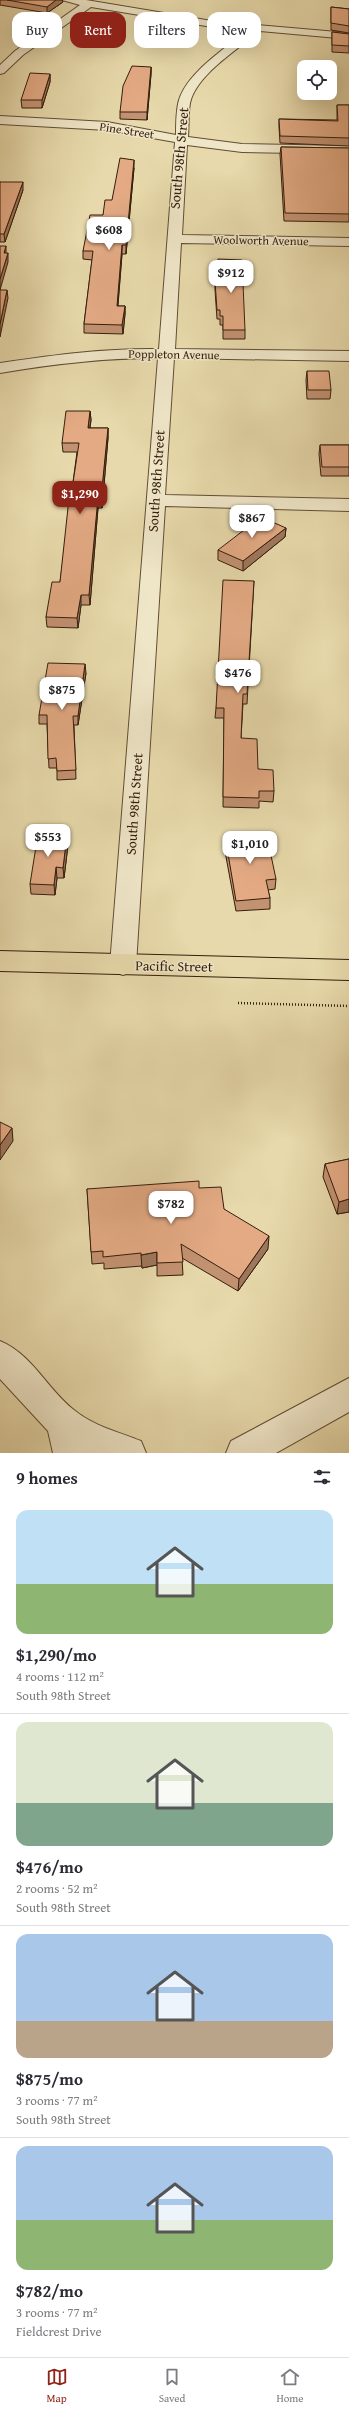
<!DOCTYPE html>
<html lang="en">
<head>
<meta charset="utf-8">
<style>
	:root { --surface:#fff; --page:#f7f7f7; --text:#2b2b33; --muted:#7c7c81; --line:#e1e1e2; --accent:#8f2418 }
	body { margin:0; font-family:"Gentium Book Plus",serif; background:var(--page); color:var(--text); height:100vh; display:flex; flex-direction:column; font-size:15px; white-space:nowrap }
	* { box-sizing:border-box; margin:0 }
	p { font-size:13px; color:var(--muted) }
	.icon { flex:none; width:22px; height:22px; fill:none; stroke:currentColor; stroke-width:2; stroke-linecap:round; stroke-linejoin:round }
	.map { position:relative; height:1453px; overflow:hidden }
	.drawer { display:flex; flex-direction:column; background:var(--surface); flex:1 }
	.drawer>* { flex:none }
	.guide { position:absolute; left:12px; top:12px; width:325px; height:36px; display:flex; gap:8px }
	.controls { position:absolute; left:297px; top:60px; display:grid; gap:8px }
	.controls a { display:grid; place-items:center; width:40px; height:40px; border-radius:8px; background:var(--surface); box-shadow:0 4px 16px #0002; font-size:20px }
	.price { position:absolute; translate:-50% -34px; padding:0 9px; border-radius:8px; background:#fff; color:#222; font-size:13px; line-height:26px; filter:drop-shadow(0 1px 2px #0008) }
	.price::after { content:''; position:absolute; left:50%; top:24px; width:12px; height:9px; margin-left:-6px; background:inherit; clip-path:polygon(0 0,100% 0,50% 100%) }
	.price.active { background:var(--accent); color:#fff }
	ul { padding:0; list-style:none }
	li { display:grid; align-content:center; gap:8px; height:212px; padding:0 16px }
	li+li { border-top:1px solid var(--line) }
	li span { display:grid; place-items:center; height:124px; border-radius:12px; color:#555 }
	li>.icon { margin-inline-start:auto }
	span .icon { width:72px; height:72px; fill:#fffc; stroke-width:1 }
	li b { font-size:17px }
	h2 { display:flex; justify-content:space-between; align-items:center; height:48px; padding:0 16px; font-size:17px }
	.pill { padding:0 14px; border-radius:12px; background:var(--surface); box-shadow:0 4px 16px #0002; font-size:14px; line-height:36px }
	.pill.active { background:var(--accent); color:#fff }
	.tabs { display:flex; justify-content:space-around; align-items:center; height:56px; border-top:1px solid var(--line); background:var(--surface); font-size:11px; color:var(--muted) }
	.tabs a { display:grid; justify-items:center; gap:2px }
	.tabs .active { color:var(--accent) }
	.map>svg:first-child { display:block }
</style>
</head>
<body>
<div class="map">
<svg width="349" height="1453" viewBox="0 0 349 1453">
	<rect width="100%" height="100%" fill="#e7d9ab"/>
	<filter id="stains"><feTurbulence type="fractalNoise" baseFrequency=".005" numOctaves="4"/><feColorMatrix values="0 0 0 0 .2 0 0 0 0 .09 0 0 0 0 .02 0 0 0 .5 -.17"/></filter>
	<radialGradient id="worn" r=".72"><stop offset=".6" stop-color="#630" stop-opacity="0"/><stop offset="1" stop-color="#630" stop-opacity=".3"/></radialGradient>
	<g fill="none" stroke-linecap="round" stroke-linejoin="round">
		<defs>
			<path id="minor" d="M 62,0 L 86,0 L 212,21 L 349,33 L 349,39 L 260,31 C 238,49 196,75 190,103 C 188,114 189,126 188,137 L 242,144 L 349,146 L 349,154 L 242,152 L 187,145 L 182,235 L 349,238 L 349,246 L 181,243 L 175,349 L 349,351 L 349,361 L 174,358 L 165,495 L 349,499 L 349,511 L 165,506 L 136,965 L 132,972 L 123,975 L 114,972 L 110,965 L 158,358 C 104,358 53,364 0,373 L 0,363 C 53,355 105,348 159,349 L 175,142 L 107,130 L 0,124 L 0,116 L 107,122 L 176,135 C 176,125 176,114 178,104 C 184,74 226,48 248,30 L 212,27 L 91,7 L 23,55 L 4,73 L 0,74 L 0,65 L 15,51 L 80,5 Z
				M 0,1341 C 33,1355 47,1389 74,1410 C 93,1426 119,1432 141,1441 L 146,1453 L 53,1453 L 48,1431 L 0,1379 Z
				M 349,1378 L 349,1412 L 276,1453 L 226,1453 L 231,1441 Z"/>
			<path id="primary" d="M 0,951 L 349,960 L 349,980 L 0,971 Z"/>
		</defs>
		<use href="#minor" stroke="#614d34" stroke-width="2"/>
		<use href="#primary" stroke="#341e0c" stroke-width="2"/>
		<path stroke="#341e0c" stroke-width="2.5" stroke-dasharray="1 2" stroke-linecap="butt" d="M 238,1003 L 349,1006"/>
		<use href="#minor" fill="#efe6c8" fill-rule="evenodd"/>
		<use href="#primary" fill="#e7d9ab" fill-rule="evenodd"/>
	</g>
	<path fill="#c39272" stroke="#341e0c" d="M 0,0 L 62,0 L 63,2 L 47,13 L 0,5 Z
		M 331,7 L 349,9 L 349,33 L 331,30 Z
		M 332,32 L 349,34 L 349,53 L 332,52 Z
		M 151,67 L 151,74 L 147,120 L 120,119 L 120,112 Z
		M 50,74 L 50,82 L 42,108 L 22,108 L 21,100 Z
		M 337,105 L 349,105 L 349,146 L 280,143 L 279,127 L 279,119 L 337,120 Z
		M 281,147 L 349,148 L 349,222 L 284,221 L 280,154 Z
		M 134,168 L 126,254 L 122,254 L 118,306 L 125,306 L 125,314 L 123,334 L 84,333 L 84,324 L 92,260 L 83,259 L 83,251 L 103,215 Z
		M 0,182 L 23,190 L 5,242 L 0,242 Z
		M 215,281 L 245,330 L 245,339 L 223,339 L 223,325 L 220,325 L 220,319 L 217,319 L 215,290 Z
		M 307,371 L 331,390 L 330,399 L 307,399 L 306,380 Z
		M 90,411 L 91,420 L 90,428 L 108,428 L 108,438 L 102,508 L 98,508 L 90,605 L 81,605 L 78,628 L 47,627 L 46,617 L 60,582 L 77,452 L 63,452 L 62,443 Z
		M 320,445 L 349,445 L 349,476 L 321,476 L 319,454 Z
		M 286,528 L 285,537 L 243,571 L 218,560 L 218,550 Z
		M 254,581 L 247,704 L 243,704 L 241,738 L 258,769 L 274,791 L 273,802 L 259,801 L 259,808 L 223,807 L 224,718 L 215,718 L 216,708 Z
		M 86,673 L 78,725 L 74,725 L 76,779 L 57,780 L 57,768 L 49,768 L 47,724 L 39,724 L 39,715 Z
		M 67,835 L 68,845 L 64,878 L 57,878 L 55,895 L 31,894 L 30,884 Z
		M 225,836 L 276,879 L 275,889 L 268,890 L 270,898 L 270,909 L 236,911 L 224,846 Z
		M 349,1159 L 349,1212 L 337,1214 L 323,1177 L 325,1164 Z
		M 87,1189 L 224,1209 L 268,1249 L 238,1291 L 182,1258 L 183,1275 L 157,1276 L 157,1265 L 142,1268 L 142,1266 L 104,1269 L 104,1263 L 92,1264 Z"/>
	<path fill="#9f775c" stroke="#341e0c" d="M 56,0 L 62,0 L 63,2 L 47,13 L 47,7 Z
		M 151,67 L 151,74 L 147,120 L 147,112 Z
		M 50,74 L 50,82 L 42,108 L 42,100 Z
		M 134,160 L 134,168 L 126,254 L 126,245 Z
		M 23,182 L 23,190 L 5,242 L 4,234 Z
		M 122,245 L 122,254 L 117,314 L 117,306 Z
		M 6,246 L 6,255 L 4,253 Z
		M 8,253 L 8,262 L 0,290 L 0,279 Z
		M 7,290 L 8,298 L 0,337 L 0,324 Z
		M 125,306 L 125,314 L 123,334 L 122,325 Z
		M 90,411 L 91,420 L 88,437 L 88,428 Z
		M 108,428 L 108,438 L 102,508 L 101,498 Z
		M 98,498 L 98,508 L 90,605 L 89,595 Z
		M 286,528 L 285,537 L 243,571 L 243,561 Z
		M 81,595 L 81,605 L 78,628 L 77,618 Z
		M 85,664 L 86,673 L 78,725 L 78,716 Z
		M 67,835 L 68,845 L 64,878 L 63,868 Z
		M 56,867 L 57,878 L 55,895 L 54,885 Z
		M 12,1128 L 13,1141 L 0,1160 L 0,1145 Z
		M 349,1199 L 349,1212 L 337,1214 L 339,1202 Z
		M 269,1236 L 268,1249 L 238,1291 L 239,1279 Z
		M 157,1252 L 157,1265 L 142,1268 L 141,1255 Z"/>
	<path fill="#e3aa84" stroke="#341e0c" d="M 7,0 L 56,0 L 47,7 Z
		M 331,7 L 349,9 L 349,26 L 331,23 Z
		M 332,32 L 349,34 L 349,46 L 332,45 Z
		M 132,66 L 151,67 L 147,112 L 120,112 L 123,86 Z
		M 30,73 L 50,74 L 42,100 L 21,100 Z
		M 337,105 L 349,105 L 349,138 L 280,136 L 279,119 L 338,121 Z
		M 281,147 L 349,148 L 349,214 L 285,213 Z
		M 120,158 L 134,160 L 126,245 L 122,245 L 117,306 L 125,306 L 122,325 L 84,324 L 93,251 L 83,251 L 90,215 L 103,215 L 105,200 L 112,200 Z
		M 0,182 L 23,182 L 4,234 L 0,234 Z
		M 0,246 L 6,246 L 4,253 L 8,253 L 0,279 Z
		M 218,259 L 242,260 L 245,330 L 223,330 L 223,316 L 220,316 L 220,310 L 217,310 L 215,281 Z
		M 0,290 L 7,290 L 0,324 Z
		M 307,371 L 329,371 L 331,390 L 308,390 Z
		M 66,411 L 90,411 L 88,428 L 108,428 L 101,498 L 98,498 L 89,595 L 81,595 L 77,618 L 46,617 L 52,582 L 60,582 L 70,489 L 72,489 L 79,443 L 62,443 Z
		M 320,445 L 349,445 L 349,467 L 322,467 Z
		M 261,517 L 286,528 L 243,561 L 218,550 Z
		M 223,580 L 254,581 L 247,694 L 243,694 L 241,738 L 257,739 L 258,769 L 273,770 L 274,791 L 259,791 L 259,798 L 223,797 L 224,708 L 216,708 Z
		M 48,663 L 85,664 L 78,716 L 73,716 L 76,770 L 57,771 L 56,758 L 48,759 L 47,715 L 39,715 Z
		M 266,832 L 276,879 L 266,880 L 270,898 L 236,901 L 225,836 Z
		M 38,834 L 67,835 L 63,868 L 56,867 L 54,885 L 30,884 Z
		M 0,1122 L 12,1128 L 0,1145 Z
		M 349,1159 L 349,1199 L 339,1202 L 325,1164 Z
		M 199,1181 L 199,1188 L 221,1187 L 224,1209 L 269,1236 L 239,1279 L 181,1244 L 183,1262 L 157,1263 L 157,1252 L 141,1255 L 141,1253 L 103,1257 L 103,1251 L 91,1252 L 87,1189 Z"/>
	<g text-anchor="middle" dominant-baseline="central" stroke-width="3" stroke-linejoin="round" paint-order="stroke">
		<g font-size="12" fill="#341e0c" stroke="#efe6c8">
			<text transform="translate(127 130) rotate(9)">Pine Street</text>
			<text transform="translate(261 240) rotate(1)">Woolworth Avenue</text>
			<text transform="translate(174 354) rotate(1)">Poppleton Avenue</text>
		</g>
		<g font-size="14" fill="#341e0c" stroke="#efe6c8">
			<text transform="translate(179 158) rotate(-85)">South 98th Street</text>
			<text transform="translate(156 481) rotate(-86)">South 98th Street</text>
			<text transform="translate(134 804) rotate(-86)">South 98th Street</text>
			<text transform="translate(174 966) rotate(1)">Pacific Street</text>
		</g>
	</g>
	<rect width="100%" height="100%" filter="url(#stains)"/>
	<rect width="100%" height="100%" fill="url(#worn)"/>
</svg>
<div class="controls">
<a><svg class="icon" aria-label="locate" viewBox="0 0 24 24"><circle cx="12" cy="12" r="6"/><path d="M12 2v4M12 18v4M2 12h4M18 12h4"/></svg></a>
</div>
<b class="price" style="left:109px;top:251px">$608</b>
<b class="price" style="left:231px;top:294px">$912</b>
<b class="price active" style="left:80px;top:515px">$1,290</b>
<b class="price" style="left:252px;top:539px">$867</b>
<b class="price" style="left:238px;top:694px">$476</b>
<b class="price" style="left:62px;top:711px">$875</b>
<b class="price" style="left:48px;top:858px">$553</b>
<b class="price" style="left:250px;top:865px">$1,010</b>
<b class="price" style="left:171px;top:1225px">$782</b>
<div class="guide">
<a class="pill">Buy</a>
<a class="pill active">Rent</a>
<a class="pill">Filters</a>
<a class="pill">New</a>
</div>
</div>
<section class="drawer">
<h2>9 homes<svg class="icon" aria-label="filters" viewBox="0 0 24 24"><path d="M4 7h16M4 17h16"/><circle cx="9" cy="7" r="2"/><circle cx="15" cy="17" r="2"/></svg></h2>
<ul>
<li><span style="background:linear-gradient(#bfe0f5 60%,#8fb573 0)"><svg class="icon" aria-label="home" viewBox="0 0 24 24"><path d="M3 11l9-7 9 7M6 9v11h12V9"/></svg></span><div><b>$1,290/mo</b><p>4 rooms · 112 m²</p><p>South 98th Street</p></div></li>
<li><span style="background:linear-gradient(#dfe7d0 65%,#7fa58c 0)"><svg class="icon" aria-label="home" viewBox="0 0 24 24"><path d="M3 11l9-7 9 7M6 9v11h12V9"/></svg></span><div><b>$476/mo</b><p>2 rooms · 52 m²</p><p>South 98th Street</p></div></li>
<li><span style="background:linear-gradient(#a9c7e8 70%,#b9a48a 0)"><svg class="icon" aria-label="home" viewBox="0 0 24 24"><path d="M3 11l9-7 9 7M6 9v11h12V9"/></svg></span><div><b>$875/mo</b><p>3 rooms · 77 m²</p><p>South 98th Street</p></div></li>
<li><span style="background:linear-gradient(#a9c7e8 60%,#8fb573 0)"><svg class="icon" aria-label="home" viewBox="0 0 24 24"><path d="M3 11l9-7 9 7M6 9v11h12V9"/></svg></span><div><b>$782/mo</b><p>3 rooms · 77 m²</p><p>Fieldcrest Drive</p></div></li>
</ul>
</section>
<nav class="tabs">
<a class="active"><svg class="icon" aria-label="map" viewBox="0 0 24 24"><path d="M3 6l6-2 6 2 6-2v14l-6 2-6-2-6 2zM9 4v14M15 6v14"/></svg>Map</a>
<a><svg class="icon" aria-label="saved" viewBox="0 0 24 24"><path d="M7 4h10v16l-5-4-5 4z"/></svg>Saved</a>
<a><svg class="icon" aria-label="home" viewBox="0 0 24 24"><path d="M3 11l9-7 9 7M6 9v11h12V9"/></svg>Home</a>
</nav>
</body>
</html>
